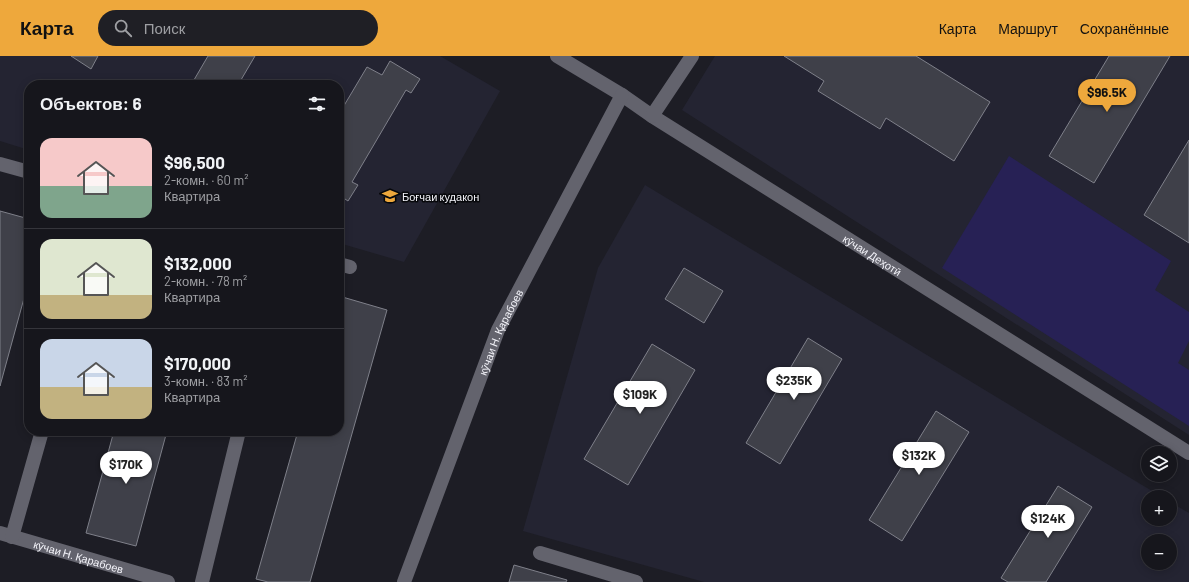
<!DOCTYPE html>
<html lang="ru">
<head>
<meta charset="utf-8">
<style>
	:root { --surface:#16161c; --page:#1f1f25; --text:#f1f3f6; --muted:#9e9fa3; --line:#35353b; --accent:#eea83c }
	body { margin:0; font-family:Barlow,sans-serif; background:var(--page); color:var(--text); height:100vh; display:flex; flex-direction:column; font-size:15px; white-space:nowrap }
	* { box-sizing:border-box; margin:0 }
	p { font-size:13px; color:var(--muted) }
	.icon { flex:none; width:22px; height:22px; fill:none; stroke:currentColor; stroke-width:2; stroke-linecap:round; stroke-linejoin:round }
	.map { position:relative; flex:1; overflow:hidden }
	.sheet { position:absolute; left:24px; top:24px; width:320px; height:356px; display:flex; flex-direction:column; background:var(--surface); border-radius:16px; box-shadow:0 2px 10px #0003,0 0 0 1px var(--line) }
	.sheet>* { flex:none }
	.tools { position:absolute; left:1141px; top:390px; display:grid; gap:8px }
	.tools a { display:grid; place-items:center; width:36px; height:36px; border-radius:50%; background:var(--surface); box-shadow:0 2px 10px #0003,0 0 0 1px var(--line); font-size:20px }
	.price { position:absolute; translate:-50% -34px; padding:0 9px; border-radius:14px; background:#fff; color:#222; font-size:13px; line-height:26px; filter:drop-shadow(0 1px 2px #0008) }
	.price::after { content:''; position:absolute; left:50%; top:24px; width:12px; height:9px; margin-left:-6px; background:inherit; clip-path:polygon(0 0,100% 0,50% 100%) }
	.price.current { background:var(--accent); color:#111 }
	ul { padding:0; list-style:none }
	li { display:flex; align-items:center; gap:12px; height:100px; padding:0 16px }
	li+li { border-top:1px solid var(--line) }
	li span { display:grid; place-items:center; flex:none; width:112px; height:80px; border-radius:12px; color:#555 }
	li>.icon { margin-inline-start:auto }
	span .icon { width:48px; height:48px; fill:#fffc; stroke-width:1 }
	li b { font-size:17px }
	h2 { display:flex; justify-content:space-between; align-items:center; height:48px; padding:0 16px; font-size:17px }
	header { display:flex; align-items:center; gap:24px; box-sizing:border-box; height:56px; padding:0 20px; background:var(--accent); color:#111 }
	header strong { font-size:19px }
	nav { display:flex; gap:22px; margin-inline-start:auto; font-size:14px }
	.search { width:280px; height:36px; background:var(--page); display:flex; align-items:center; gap:10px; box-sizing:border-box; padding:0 14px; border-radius:22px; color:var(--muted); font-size:15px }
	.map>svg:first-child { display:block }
</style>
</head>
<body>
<header>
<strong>Карта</strong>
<div class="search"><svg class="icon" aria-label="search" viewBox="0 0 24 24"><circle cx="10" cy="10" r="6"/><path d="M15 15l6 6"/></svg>Поиск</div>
<nav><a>Карта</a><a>Маршрут</a><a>Сохранённые</a></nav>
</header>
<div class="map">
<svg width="1189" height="526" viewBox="0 0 1189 526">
	<rect width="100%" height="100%" fill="#1d1d25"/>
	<path fill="#242432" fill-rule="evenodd" d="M 0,0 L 440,0 L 500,35 L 404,206 L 339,187 L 339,29 L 29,29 L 29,94 L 0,85 Z
		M 715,0 L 1189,0 L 1189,379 L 682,54 Z
		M 645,129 L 1162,441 L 1148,441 L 1148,463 L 1170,463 L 1170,446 L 1189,457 L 1189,526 L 704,526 L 523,475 L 598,212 ZM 1148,485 L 1170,485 L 1170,507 L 1148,507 Z"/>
	<path fill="#272155" d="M 1009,100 L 1171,205 L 1155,234 L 1189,256 L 1189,285 L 1178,307 L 1189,314 L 1189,370 L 942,212 Z"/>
	<path fill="#3f4049" stroke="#7f808a" d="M 71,0 L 98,0 L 91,13 Z
		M 208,0 L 255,0 L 238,29 L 191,29 Z
		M 784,0 L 916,0 L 990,46 L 954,105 L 886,62 L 880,73 L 818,35 L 824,25 Z
		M 1109,0 L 1170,0 L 1094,127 L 1049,100 Z
		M 390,5 L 420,23 L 411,37 L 406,34 L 352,126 L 358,129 L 348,145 L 339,139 L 339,58 L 367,11 L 382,19 Z
		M 1189,84 L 1189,187 L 1144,159 Z
		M 0,155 L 29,163 L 29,224 L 0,330 Z
		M 684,212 L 723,235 L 704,267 L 665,243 Z
		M 339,240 L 387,254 L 310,526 L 268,526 L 256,523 L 298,375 L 339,375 Z
		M 808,282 L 842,303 L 780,408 L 746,387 Z
		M 652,288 L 695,314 L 628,429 L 584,403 Z
		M 936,355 L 969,376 L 902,485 L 869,464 Z
		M 114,375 L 167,375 L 136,490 L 86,477 Z
		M 1058,430 L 1092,451 L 1046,526 L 1008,526 L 1001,522 Z
		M 514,509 L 567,524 L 566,526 L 509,526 Z"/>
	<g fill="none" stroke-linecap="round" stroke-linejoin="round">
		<g stroke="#63636d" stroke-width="14">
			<path id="s1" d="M 557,0 L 622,39 L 652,60 L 1189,397"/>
			<path d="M 652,60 L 692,0"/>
			<path d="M 0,108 L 29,116"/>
			<path d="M 339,208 L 350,211"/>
			<path id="s2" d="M 0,477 L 168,526"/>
			<path d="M 12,481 L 42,375"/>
			<path d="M 540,497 L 636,526"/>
			<path d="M 202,526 L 239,375"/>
			<path id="s3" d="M 404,526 L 498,274 L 622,39"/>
		</g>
	</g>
	<defs>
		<symbol id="school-bare" viewBox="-9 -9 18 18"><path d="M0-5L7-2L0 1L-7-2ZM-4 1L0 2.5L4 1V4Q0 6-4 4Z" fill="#eea83c" stroke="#07080b" stroke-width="2.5" paint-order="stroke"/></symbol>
	</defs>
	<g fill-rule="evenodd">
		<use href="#school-bare" x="379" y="129" width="22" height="22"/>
	</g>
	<g text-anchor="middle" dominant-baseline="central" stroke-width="3" stroke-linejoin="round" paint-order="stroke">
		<g font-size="11" fill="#f3f3f9" stroke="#07080b" text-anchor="start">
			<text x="402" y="140">Боғчаи кудакон</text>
		</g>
		<g font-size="11" fill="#f3f3f9" stroke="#07080b">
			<text stroke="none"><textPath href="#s1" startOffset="373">кӯчаи Деҳотӣ</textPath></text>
			<text stroke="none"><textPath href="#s3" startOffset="268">кӯчаи Н. Қарабоев</textPath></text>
			<text stroke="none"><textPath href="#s2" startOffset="82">кӯчаи Н. Қарабоев</textPath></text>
		</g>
	</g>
</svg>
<div class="tools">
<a><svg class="icon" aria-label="layers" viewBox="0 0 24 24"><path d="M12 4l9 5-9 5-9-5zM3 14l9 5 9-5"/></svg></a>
<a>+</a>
<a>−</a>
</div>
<b class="price current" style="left:1107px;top:57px">$96.5K</b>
<b class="price" style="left:794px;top:345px">$235K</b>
<b class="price" style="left:640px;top:359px">$109K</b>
<b class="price" style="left:919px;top:420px">$132K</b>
<b class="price" style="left:126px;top:429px">$170K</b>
<b class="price" style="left:1048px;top:483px">$124K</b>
<section class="sheet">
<h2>Объектов: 6<svg class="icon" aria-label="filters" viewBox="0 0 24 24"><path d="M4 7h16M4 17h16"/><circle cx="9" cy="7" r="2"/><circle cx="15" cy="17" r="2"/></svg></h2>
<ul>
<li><span style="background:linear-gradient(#f6c9c9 60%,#7fa58c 0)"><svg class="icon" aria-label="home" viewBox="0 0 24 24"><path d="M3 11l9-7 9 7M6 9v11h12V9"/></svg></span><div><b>$96,500</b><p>2-комн. · 60 m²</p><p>Квартира</p></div></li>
<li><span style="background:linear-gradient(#dfe7d0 70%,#c2b280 0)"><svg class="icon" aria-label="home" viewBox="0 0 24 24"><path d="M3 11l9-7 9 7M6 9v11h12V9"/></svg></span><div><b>$132,000</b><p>2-комн. · 78 m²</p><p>Квартира</p></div></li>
<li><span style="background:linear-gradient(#c9d6e8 60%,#c2b280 0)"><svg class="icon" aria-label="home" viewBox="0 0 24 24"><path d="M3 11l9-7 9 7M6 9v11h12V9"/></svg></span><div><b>$170,000</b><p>3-комн. · 83 m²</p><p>Квартира</p></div></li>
</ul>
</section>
</div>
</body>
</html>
